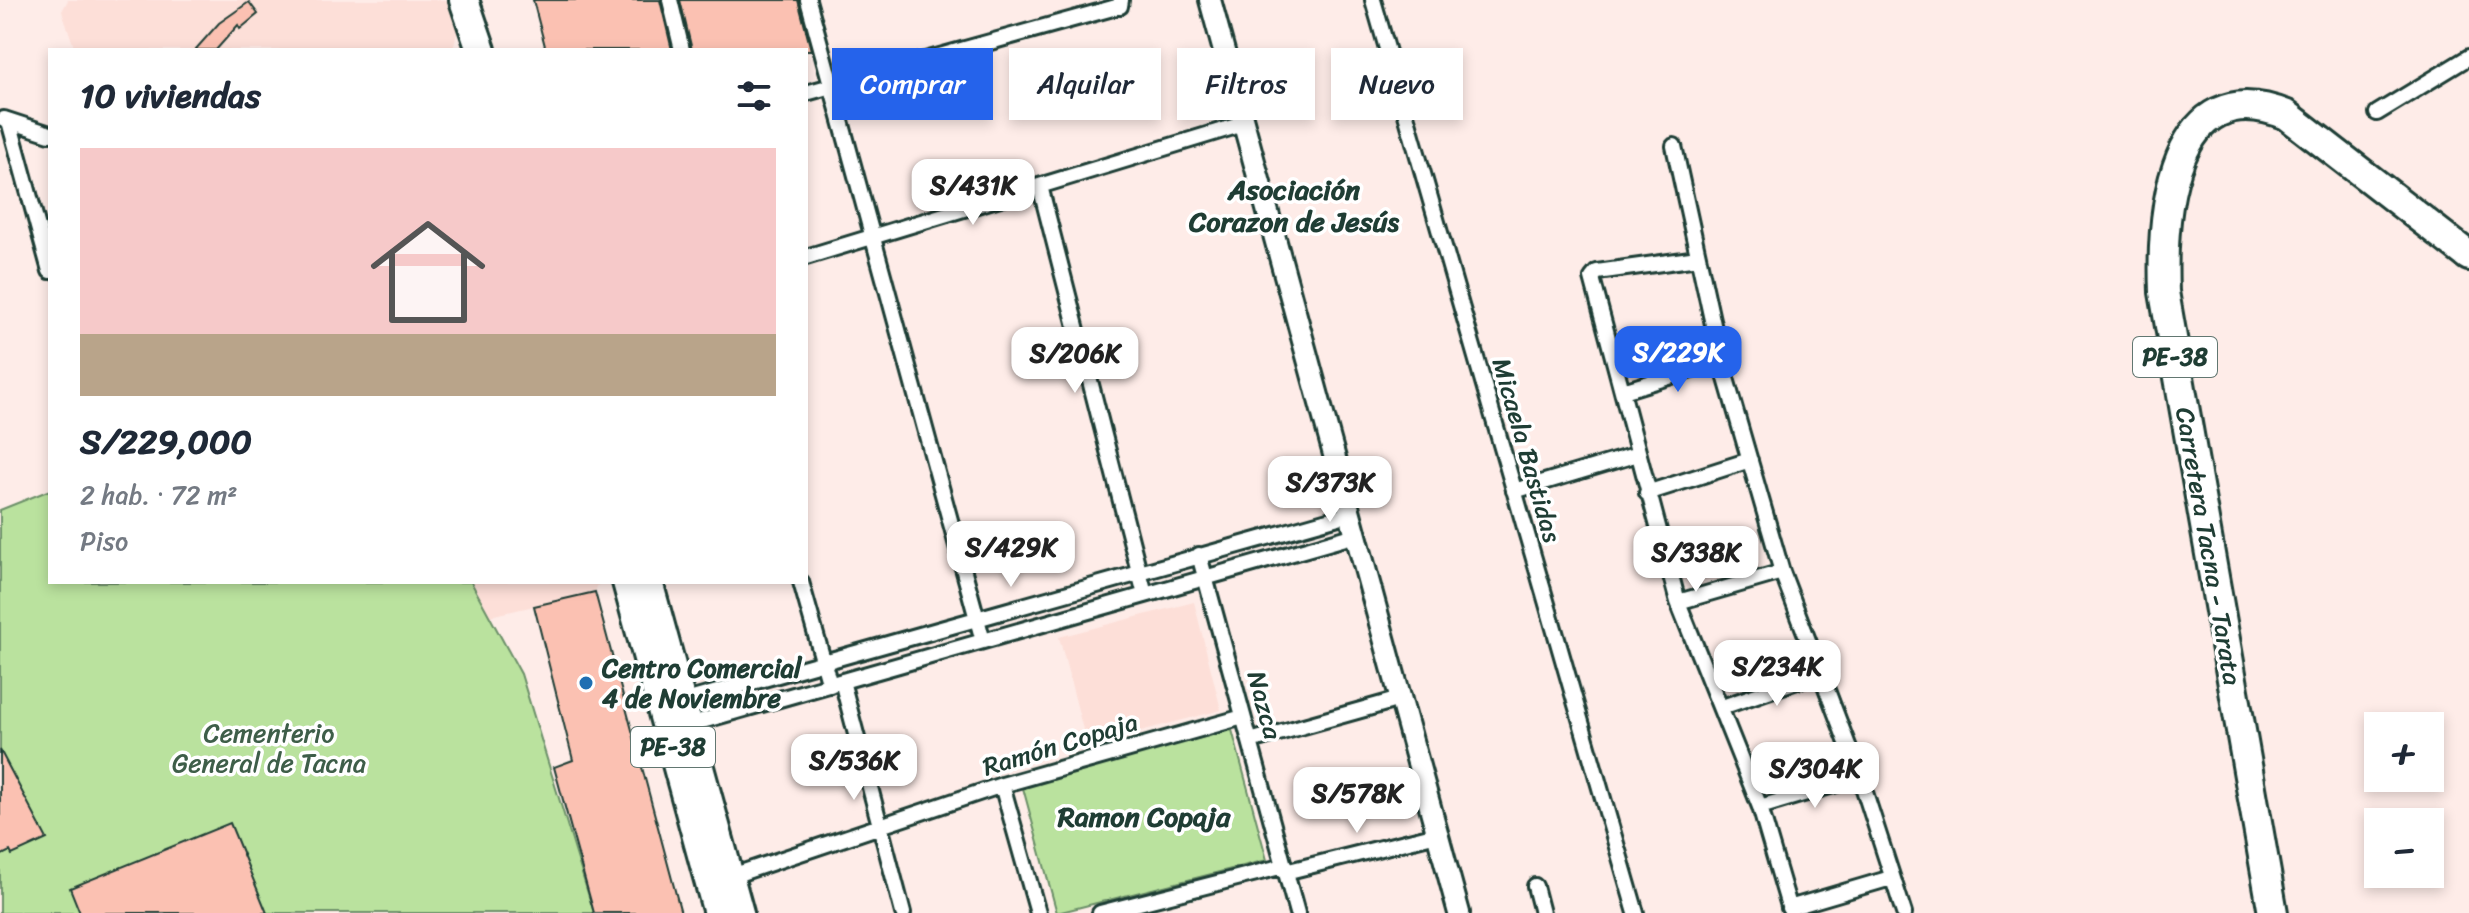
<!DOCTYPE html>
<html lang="es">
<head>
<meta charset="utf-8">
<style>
	:root { --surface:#fff; --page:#f6f6f7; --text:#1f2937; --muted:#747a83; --line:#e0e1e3; --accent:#2563eb }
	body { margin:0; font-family:Sriracha,sans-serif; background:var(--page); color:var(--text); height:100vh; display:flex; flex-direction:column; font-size:30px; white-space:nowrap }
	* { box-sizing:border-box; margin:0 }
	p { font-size:26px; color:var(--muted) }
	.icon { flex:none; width:44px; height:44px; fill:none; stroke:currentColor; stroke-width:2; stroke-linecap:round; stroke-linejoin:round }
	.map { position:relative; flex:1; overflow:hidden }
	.drawer { position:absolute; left:48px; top:48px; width:760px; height:536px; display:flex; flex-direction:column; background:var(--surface); border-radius:0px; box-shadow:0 4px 12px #0003 }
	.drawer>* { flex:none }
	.guide { position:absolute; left:832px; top:48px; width:760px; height:72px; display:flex; gap:16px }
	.tools { position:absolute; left:2364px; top:712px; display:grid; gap:16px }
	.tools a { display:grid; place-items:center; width:80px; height:80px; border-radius:0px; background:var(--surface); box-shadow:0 4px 12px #0003; font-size:40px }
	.price { position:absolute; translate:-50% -68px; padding:0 18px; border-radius:16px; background:#fff; color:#222; font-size:26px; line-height:52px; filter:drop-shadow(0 2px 4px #0008) }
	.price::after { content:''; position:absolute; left:50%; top:48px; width:24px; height:18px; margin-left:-12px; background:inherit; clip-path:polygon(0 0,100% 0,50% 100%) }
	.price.selected { background:var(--accent); color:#fff }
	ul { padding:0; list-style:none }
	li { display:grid; align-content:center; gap:16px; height:424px; padding:0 32px }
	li+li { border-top:2px solid var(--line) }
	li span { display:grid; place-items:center; height:248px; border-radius:0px; color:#555 }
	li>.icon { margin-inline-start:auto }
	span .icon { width:144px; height:144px; fill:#fffc; stroke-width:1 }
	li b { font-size:34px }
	h2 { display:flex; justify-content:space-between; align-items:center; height:96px; padding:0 32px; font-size:34px }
	.tag { padding:0 28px; border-radius:0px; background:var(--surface); box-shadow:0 4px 12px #0003; font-size:28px; line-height:72px }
	.tag.selected { background:var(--accent); color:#fff }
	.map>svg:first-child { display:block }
</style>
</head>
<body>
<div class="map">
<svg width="2469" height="913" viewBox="0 0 2469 913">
	<rect width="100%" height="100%" fill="#feece8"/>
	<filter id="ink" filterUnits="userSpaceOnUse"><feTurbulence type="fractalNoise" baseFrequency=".0125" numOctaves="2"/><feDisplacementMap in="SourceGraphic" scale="16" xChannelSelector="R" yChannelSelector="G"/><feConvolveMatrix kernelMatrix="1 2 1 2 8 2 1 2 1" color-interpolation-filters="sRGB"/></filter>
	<g filter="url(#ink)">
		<path fill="#fddfd8" d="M 68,0 L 448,0 L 458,29 L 453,50 L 75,50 L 62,11 Z
			M 471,582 L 599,582 L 595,592 L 490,616 Z
			M 1194,602 L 1221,710 L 1087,745 L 1059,637 Z"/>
		<path fill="#bae29e" stroke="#6c9069" stroke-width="2" d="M 50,490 L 50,582 L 471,582 L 521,674 L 594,913 L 0,913 L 0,510 Z
			M 1232,730 L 1267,860 L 1057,913 L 1023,788 L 1025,782 Z"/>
		<path fill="#fbc1b2" stroke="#1f3d34" stroke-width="2" d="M 533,0 L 660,0 L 672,50 L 546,50 Z
			M 680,0 L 798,0 L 811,50 L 692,50 Z
			M 249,2 L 258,14 L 240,29 L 238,25 L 216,50 L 195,50 L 219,23 Z
			M 595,592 L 681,913 L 594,913 L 554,767 L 573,760 L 534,606 Z
			M 0,750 L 47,839 L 12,855 L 10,851 L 0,856 Z
			M 230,823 L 267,913 L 80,913 L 70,888 Z"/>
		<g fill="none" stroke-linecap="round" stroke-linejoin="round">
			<defs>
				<path id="street" d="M 670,0 L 682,50
					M 808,0 L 983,641
					M 1373,0 L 1636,913
					M 806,93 L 1120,6 L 1121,0
					M 2377,113 L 2469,57
					M 4,119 L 50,134
					M 9,121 L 50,271
					M 1674,146 L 1721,361 L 1782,572 L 1860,777 L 1904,913
					M 1040,186 L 1145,595
					M 806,257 L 1243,124
					M 1698,258 L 1597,272 L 1592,278 L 1678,602 L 1760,807 L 1791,913
					M 1623,391 L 1721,361
					M 1514,491 L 1638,454
					M 1647,493 L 1750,460
					M 1199,555 L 1297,913
					M 801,582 L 830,685
					M 1678,602 L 1782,572
					M 842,681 L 903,913
					M 682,702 L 1349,514
					M 1722,707 L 1820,673
					M 688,725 L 1356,535
					M 1250,741 L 1400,699
					M 1002,785 L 1038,913
					M 1760,807 L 1860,777
					M 1285,872 L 1437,834
					M 726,878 L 1002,785 L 1243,717
					M 1535,886 L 1542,913
					M 1789,908 L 1891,878
					M 1100,913 L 1284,866"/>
				<path id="secondary" d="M 1210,0 L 1459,913"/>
				<path id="highway" d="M 464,0 L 481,50
					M 627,582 L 718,913
					M 648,582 L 739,913
					M 2273,913 L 2164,292 C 2161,216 2171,68 2287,115 L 2469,256"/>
			</defs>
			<use href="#street" stroke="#1f3d34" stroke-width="20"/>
			<use href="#secondary" stroke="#1f3d34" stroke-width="26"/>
			<use href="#highway" stroke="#1f3d34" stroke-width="34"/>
			<use href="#street" stroke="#fff" stroke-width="14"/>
			<use href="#secondary" stroke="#fff" stroke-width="20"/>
			<use href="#highway" stroke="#fff" stroke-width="28"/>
		</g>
	</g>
	<circle fill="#1f6fb2" stroke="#fff" stroke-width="3" cx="586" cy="683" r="8"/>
	<g text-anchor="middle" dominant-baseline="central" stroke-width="7" stroke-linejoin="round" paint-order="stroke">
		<g fill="#fff" stroke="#627771" stroke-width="2">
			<rect x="2133" y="337" width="84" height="40" rx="6"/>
			<rect x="631" y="727" width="84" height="40" rx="6"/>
		</g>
		<g font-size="24" font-weight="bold" fill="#1f3d34">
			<text x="2175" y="357">PE-38</text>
			<text x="673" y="747">PE-38</text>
		</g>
		<g font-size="26" fill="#1f3d34" stroke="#fff">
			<text transform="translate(1527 450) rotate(74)">Micaela Bastidas</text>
			<text transform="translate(2209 546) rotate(80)">Carretera Tacna - Tarata</text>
			<text transform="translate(1265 705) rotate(75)">Nazca</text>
			<text transform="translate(1060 744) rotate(-17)">Ramón Copaja</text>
		</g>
		<g font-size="26" font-weight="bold" fill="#1f3d34" stroke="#fff" text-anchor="start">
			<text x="602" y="668">Centro Comercial<tspan x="602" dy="30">4 de Noviembre</tspan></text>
		</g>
		<g font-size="26" fill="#3e5e49" stroke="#fff">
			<text x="269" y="733">Cementerio<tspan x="269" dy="30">General de Tacna</tspan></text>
		</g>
		<g font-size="28" font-weight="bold" fill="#1f3d34" stroke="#fff">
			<text x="1294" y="189">Asociación<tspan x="1294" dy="32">Corazon de Jesús</tspan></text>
			<text x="1144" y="816">Ramon Copaja</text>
		</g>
	</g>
</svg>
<div class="tools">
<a>+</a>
<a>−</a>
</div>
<b class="price" style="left:973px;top:227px">S/431K</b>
<b class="price selected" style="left:1678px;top:394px">S/229K</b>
<b class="price" style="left:1075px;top:395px">S/206K</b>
<b class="price" style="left:1330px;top:524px">S/373K</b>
<b class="price" style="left:1011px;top:589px">S/429K</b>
<b class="price" style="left:1696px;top:594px">S/338K</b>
<b class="price" style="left:1777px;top:708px">S/234K</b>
<b class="price" style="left:854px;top:802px">S/536K</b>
<b class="price" style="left:1815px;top:810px">S/304K</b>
<b class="price" style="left:1357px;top:835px">S/578K</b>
<div class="guide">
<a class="tag selected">Comprar</a>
<a class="tag">Alquilar</a>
<a class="tag">Filtros</a>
<a class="tag">Nuevo</a>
</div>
<section class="drawer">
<h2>10 viviendas<svg class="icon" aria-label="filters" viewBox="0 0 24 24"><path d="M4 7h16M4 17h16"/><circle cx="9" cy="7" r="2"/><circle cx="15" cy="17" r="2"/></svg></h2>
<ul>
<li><span style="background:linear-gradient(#f6c9c9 75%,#b9a48a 0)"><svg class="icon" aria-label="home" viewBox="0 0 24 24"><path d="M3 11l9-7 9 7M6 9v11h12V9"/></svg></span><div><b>S/229,000</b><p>2 hab. · 72 m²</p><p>Piso</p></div></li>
</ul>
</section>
</div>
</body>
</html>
